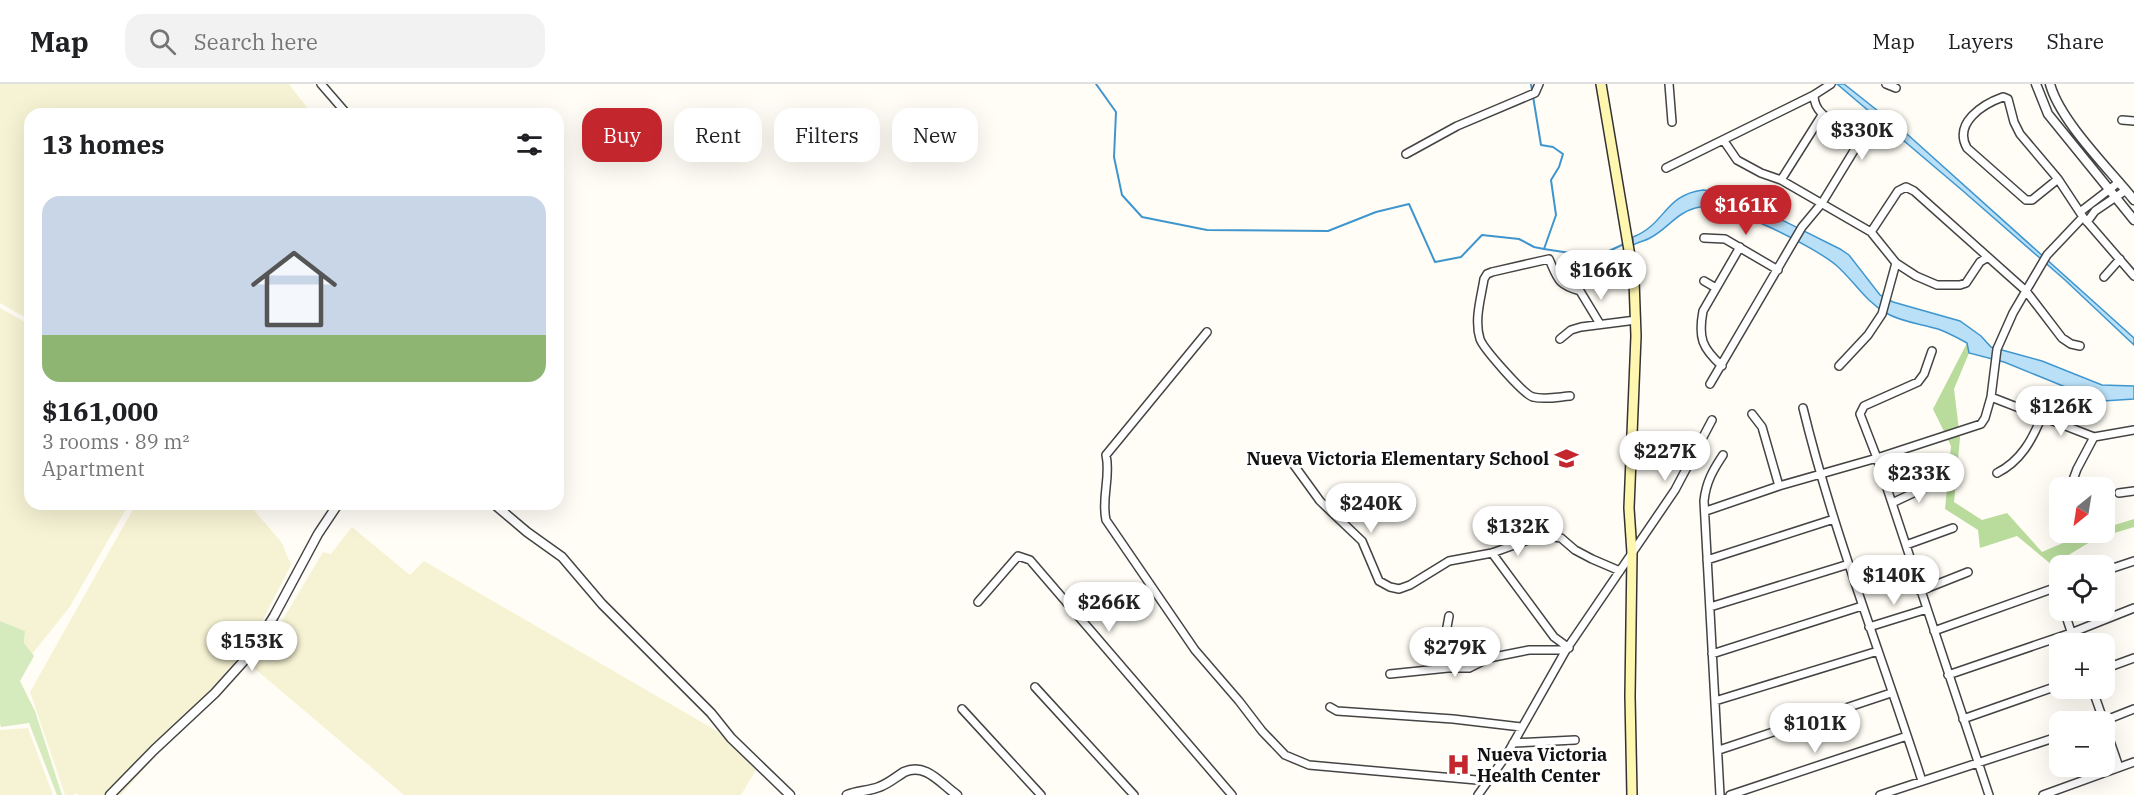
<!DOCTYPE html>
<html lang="en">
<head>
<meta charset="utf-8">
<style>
	:root { --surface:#fff; --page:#f2f2f2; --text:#202124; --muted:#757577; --line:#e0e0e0; --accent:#c4262e }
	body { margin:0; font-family:"IBM Plex Serif",serif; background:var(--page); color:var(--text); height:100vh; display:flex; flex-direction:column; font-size:22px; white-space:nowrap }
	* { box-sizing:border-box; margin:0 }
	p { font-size:20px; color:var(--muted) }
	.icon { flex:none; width:33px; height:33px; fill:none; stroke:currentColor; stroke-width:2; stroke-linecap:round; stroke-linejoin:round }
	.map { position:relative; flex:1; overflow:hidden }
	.drawer { position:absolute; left:24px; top:24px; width:540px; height:402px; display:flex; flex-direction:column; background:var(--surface); border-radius:18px; box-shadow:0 6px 24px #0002 }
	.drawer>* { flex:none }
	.top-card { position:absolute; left:582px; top:24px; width:570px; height:54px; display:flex; gap:12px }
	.needle { width:39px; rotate:210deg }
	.tools { position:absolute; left:2049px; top:393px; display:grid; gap:12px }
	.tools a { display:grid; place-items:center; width:66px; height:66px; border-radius:12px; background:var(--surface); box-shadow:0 6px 24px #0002; font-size:30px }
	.price { position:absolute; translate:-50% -51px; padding:0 14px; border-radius:21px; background:#fff; color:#222; font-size:20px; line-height:39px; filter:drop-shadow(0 2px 3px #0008) }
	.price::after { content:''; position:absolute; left:50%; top:36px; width:18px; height:14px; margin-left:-9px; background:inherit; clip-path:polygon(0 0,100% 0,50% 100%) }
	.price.on { background:var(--accent); color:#fff }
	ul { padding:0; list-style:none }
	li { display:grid; align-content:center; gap:12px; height:318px; padding:0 18px }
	li span { display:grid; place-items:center; height:186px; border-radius:18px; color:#555 }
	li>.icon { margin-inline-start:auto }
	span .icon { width:108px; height:108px; fill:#fffc; stroke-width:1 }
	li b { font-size:26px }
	h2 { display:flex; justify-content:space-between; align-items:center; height:72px; padding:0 18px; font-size:26px }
	.tag { padding:0 21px; border-radius:18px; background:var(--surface); box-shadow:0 6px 24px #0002; font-size:21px; line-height:54px }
	.tag.on { background:var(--accent); color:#fff }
	header { display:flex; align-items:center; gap:36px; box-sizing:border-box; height:84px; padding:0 30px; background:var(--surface); border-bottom:2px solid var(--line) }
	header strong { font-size:28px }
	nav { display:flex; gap:33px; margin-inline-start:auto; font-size:21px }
	.search { width:420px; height:54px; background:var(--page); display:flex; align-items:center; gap:15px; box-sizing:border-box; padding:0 21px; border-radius:18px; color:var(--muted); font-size:22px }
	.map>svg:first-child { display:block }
</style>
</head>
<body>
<header>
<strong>Map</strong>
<div class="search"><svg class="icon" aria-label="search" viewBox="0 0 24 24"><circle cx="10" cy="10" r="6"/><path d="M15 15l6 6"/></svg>Search here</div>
<nav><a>Map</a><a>Layers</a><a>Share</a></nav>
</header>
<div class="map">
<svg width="2134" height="711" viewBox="0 0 2134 711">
	<rect width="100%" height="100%" fill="#fffdf5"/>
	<path fill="#f6f3d4" d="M 0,0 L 289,0 L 312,30 L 30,30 L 30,236 L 0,219 Z
		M 0,224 L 30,241 L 30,420 L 129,420 L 69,524 L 32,570 L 24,559 L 25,547 L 0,537 Z
		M 136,420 L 249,420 L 282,459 L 291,481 L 249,563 L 215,605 L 121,711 L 78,711 L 76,709 L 73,711 L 65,711 L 30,608 Z
		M 352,443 L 410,491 L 424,477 L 717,647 L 756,686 L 741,711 L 404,711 L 254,584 L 323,468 L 331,470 Z
		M 28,644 L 53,711 L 0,711 L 0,646 Z"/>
	<path fill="#d5ebbd" d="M 0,537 L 25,547 L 24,559 L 34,572 L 20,597 L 35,627 L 62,711 L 57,711 L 29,639 L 1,643 L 0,640 Z"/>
	<path fill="#b9dc9c" d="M 1967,259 L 1969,269 L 1954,305 L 1960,354 L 1954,418 L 1982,436 L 2007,429 L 2042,468 C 2064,459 2081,449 2104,448 L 2105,444 L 2134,435 L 2134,443 L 2095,455 L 2052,481 L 2017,452 L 1980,464 L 1978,446 L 1945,425 L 1951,362 L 1933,325 Z"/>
	<path fill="#b9e0f7" stroke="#3f96cf" stroke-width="1.5" d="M 1837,0 L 1844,0 L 1907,50 L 2134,254 L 2134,261 L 2065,196 L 1963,107 Z
		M 1703,106 L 1716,107 L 1734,112 L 1840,165 L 1849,171 L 1880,211 L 1893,218 L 1960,237 L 1981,252 L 1991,263 L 2042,277 L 2102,301 L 2134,302 L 2134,315 L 2103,317 L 2090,313 L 2004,278 L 1969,269 L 1967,259 C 1958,254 1949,249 1938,245 C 1922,240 1901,238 1886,229 C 1864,216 1855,198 1837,182 C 1817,164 1725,117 1700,123 C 1677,127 1669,144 1650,154 C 1645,157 1638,158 1633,161 L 1633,153 C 1666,140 1664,111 1703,106 Z"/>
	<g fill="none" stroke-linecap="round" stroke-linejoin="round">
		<path stroke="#3f96cf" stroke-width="2" d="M 1096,0 L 1116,28 L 1114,73 L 1122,111 L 1142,133 L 1207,146 L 1328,147 L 1376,128 L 1409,120 L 1435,178 L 1461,173 L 1482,151 L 1519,155 L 1534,163 L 1544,165 L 1596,173 L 1624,160
			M 1531,0 L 1541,61 L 1553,63 L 1563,70 L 1559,83 L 1551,96 L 1556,131 L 1544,165"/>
		<defs>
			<path id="minor" d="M 321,0 L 347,30
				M 1669,0 L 1672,38
				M 1886,0 L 1896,4
				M 2122,36 L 2134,37
				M 1724,57 L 1737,76 L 1761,89 L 1781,96 L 1871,148 L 1896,179 L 1916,192 L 1937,201 L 1960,201 L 1966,199 L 1980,178 L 1988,173
				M 1406,70 L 1457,42 L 1535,9 L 1539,0
				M 1666,84 L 1814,11 L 1831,0
				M 2058,95 L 2032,116 L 2026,116 L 1967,64 C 1953,39 1983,20 2003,13 L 2008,15 L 2014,38 L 2020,50 L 2058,95 L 2083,133 L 2134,192
				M 1781,96 L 1822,31
				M 2080,128 L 2119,98
				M 2087,138 L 2095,127 L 2126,106
				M 1871,148 L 1898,107 L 1906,103 L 1914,107 L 2026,207 L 2062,254 L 2071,260 L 2080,262
				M 1704,154 L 1725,155 L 1778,186
				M 2104,193 L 2120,175
				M 1704,197 L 1716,204
				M 1207,248 L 1106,371 C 1111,393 1101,414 1106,436 L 1195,566 L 1239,617 L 1262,647 L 1285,671 L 1309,681 L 1488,697
				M 1560,255 L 1571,246 L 1581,243 L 1636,236
				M 1932,267 L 1924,290 L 1918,298 L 1864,322 L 1860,330 L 1877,374 L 1989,711
				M 1722,282 C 1702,264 1698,254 1703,227 L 1740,163
				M 1839,282 L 1868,251 L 1882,230 L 1896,179
				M 1710,300 L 1802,143 L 1822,119 L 1858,60 L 1858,53 C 1843,38 1814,36 1814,11
				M 1570,312 C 1558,313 1545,316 1533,313 C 1524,311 1483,264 1480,255 C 1474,236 1481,214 1484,195 L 1487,190 L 1492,188 L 1549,175 C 1558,195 1557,200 1580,207 L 1600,240
				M 1991,313 L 2094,353 L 2134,346
				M 1803,324 C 1834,451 1882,572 1922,697
				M 1752,330 L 1762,343 L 1779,402
				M 1291,377 L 1320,417 L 1362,457 L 1379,497 L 1390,503 L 1399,505 L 1410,501 L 1449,477 L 1492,469 L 1531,455 L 1546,452 L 1561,454 L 1575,466 L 1592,475 L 1620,487
				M 1997,389 C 2021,377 2032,356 2042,332
				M 2070,404 L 2077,385 L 2094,353
				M 2119,409 L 2134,407
				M 1892,419 L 1926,403 L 1942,401
				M 1706,427 L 1779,402 L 1877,374 L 1981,340 L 1985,334 L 1991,313 L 1997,265 L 2013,229 L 2047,171 L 2083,133
				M 1906,461 L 1953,444
				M 1492,469 L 1554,553 L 1569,564
				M 1707,476 L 1834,435
				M 2104,487 L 2134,477
				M 2056,503 L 2060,514
				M 1920,507 L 1968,488
				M 978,518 L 1018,472 L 1030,476 L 1232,711
				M 1710,523 L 1849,480
				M 2064,526 L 2075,560
				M 1869,543 L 1927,525
				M 1934,547 L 2060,502
				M 1712,570 L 1862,522
				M 1448,584 L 1469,584 L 1489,574 L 1529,566 L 1566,566
				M 2104,585 L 2134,574
				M 1390,590 L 1448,584 L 1445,554 L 1449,532
				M 1948,591 L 2071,549 L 2134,524
				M 1035,603 L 1134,711
				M 2092,604 L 2104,638
				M 1715,617 L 1878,567
				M 1330,623 L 1337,627 L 1453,635 L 1521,643
				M 962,625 L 1041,711
				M 1963,635 L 2060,601
				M 2101,638 L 2134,625
				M 2104,640 L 2119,683
				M 1513,659 L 1575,656
				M 1719,666 L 1891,609
				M 1478,711 L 1506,672 L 1566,566 L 1675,406 L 1712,336
				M 1720,711 L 1704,417 C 1706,398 1713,386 1723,371
				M 1730,711 L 1907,652
				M 1880,711 L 2060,652
				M 2043,711 L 2134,678"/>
			<path id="tertiary" d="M 2036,0 L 2048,30 L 2134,136
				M 2050,0 C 2060,37 2109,85 2134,116
				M 494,420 L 527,448 L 562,473 L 602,520 L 711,629 L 731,654 L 790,711
				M 110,711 L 154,666 L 215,609 L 251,569 L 274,532 L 318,450 L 338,420
				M 847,711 C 857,707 869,707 879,703 C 888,700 896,693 904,688 C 926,678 941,700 957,711"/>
			<path id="secondary" d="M 1601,0 L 1634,196 L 1636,252 L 1629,424 L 1632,469 L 1630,612 L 1632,711"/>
		</defs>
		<use href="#minor" stroke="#444" stroke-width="10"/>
		<use href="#tertiary" stroke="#444" stroke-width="11"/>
		<use href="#secondary" stroke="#333" stroke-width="12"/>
		<use href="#minor" stroke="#fff" stroke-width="7"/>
		<use href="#tertiary" stroke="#fff" stroke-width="8"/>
		<use href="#secondary" stroke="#fff6b0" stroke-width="9"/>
	</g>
	<defs>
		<symbol id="school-bare" viewBox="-9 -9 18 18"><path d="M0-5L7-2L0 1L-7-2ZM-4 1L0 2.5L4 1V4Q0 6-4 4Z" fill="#c4262e" stroke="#fff" stroke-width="2.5" paint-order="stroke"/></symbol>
		<symbol id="hospital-bare" viewBox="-9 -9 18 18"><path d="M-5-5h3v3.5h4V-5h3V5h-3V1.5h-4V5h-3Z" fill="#c4262e" stroke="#fff" stroke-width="2.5" paint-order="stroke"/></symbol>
	</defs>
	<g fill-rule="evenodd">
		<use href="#school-bare" x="1550" y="358" width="33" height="33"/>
		<use href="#hospital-bare" x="1442" y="664" width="33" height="33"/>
	</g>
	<g text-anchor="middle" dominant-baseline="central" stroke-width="6" stroke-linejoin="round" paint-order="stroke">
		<g font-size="18" font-weight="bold" fill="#111" stroke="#fff" text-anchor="end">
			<text x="1549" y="374">Nueva Victoria Elementary School</text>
			<text x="1477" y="670" text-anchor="start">Nueva Victoria<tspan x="1477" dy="21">Health Center</tspan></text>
		</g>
	</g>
</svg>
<div class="tools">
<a><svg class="needle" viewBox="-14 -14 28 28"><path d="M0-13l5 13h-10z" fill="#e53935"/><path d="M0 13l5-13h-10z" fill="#757577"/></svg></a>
<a><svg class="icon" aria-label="locate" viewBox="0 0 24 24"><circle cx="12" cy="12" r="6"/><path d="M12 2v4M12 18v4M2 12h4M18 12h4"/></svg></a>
<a>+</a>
<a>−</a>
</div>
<b class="price" style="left:1862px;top:77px">$330K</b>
<b class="price on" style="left:1746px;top:152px">$161K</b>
<b class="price" style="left:1601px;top:217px">$166K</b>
<b class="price" style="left:2061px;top:353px">$126K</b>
<b class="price" style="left:1665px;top:398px">$227K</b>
<b class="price" style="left:1919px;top:420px">$233K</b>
<b class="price" style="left:1371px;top:450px">$240K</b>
<b class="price" style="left:1518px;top:473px">$132K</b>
<b class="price" style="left:1894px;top:522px">$140K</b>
<b class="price" style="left:1109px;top:549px">$266K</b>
<b class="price" style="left:252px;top:588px">$153K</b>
<b class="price" style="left:1455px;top:594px">$279K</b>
<b class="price" style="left:1815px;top:670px">$101K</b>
<div class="top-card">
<a class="tag on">Buy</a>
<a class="tag">Rent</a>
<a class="tag">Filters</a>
<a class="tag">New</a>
</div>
<section class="drawer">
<h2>13 homes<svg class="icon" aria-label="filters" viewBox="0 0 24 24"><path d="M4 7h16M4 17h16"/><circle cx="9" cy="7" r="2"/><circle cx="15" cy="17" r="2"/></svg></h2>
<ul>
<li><span style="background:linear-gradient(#c9d6e8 75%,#8fb573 0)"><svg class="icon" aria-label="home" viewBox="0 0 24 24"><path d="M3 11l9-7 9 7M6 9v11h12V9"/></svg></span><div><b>$161,000</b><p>3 rooms · 89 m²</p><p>Apartment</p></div></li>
</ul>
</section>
</div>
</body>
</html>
